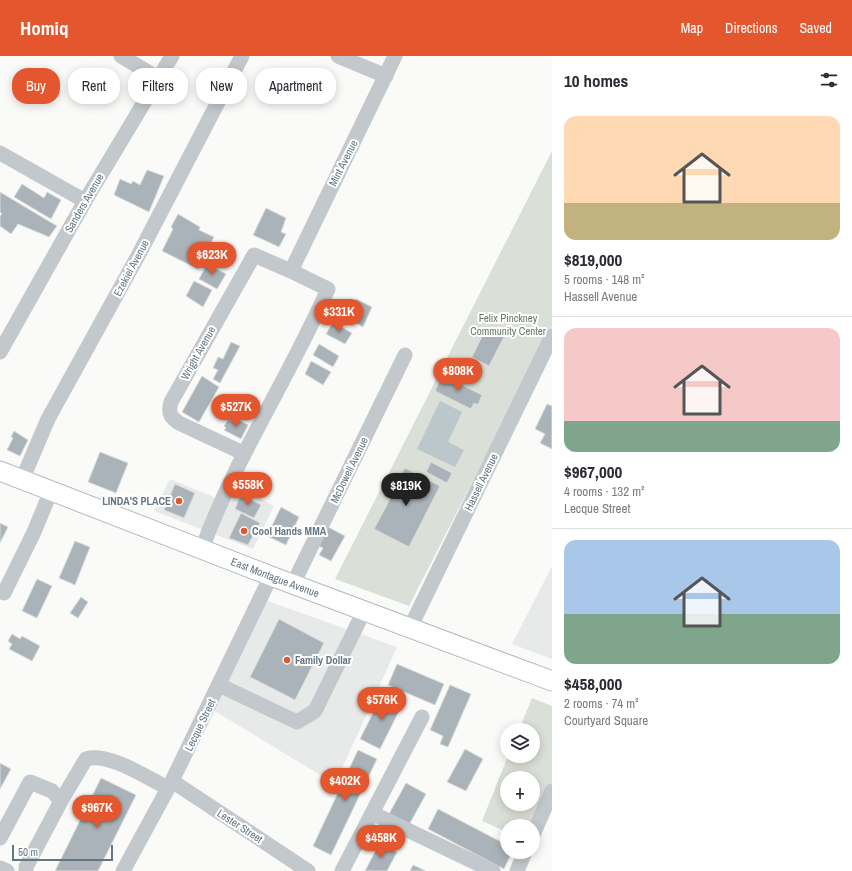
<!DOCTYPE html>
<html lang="en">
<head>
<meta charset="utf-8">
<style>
	:root { --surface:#fff; --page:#f2f2f3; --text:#2b2b33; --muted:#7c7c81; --line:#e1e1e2; --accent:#e4572e }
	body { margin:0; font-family:"Archivo Narrow",sans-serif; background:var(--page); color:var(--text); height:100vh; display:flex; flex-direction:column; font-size:15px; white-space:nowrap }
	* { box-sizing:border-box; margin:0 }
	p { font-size:13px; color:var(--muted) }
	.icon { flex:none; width:22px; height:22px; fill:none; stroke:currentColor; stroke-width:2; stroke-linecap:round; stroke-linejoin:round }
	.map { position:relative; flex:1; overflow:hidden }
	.sheet { display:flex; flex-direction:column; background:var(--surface); width:300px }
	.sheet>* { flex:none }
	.guide { position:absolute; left:12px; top:12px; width:380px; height:36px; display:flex; gap:8px }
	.controls { position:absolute; left:500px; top:667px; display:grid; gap:8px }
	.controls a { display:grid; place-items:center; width:40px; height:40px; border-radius:50%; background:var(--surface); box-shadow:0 2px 10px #0003; font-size:20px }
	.scale { position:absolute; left:12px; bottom:10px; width:101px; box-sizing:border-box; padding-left:4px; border:2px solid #657683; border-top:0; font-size:11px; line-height:14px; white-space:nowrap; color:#657683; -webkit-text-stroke:3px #fff; paint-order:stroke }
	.price { position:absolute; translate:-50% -34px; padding:0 9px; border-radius:14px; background:var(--accent); color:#fff; font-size:13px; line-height:26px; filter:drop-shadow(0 1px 2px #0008) }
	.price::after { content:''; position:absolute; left:50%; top:24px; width:12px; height:9px; margin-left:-6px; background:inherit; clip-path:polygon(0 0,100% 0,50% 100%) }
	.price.current { background:#222; color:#fff }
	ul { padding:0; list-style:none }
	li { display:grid; align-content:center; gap:8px; height:212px; padding:0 12px }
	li+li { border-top:1px solid var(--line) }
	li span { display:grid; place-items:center; height:124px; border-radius:12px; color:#555 }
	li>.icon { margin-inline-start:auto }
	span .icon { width:72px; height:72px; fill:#fffc; stroke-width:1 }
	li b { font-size:17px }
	h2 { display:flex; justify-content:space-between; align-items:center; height:48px; padding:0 12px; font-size:17px }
	.tag { padding:0 14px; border-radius:16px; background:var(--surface); box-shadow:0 2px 10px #0003; font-size:14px; line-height:36px }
	.tag.current { background:var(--accent); color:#fff }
	header { display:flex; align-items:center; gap:24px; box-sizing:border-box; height:56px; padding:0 20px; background:var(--accent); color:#fff }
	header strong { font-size:19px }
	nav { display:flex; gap:22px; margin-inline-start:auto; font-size:14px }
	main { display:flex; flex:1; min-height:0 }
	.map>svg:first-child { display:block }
</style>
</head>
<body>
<header>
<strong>Homiq</strong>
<nav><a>Map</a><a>Directions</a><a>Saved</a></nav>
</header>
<main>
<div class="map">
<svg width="552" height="815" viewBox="0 0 552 815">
	<rect width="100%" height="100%" fill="#fafaf8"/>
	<path fill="#e8e9e9" d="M 170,423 L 221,444 L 229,426 L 274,450 L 253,493 L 154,455 Z
		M 552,510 L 552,603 L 512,588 Z
		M 262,543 L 397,591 L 335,728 L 208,651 Z"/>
	<path fill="#dadfd7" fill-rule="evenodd" d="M 552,95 L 552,270 L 409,550 L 335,523 Z
		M 532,642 L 552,650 L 552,726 L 533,771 L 507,770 L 507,776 L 482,765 L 508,700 L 533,700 L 533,674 L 519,674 ZM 507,722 L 533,722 L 533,748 L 507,748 Z"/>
	<path fill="#bbc7cb" d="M 440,345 L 462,356 L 448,386 L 464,394 L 455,411 L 417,393 Z"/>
	<path fill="#aab3b9" stroke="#dcdcda" d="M 147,114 L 164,120 L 149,156 L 114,139 L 120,123 L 131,128 L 133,125 L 140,129 Z
		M 22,128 L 44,142 L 47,136 L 61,144 L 51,163 L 14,141 Z
		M 0,136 L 57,170 L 49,181 L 18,168 L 11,178 L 0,170 L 0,160 L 2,158 L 0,156 Z
		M 266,152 L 286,162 L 281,176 L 286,178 L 279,191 L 253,179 Z
		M 178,158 L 200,171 L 199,174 L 214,181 L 198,213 L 162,195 L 173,173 L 171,171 Z
		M 207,208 L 226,218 L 217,233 L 199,223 Z
		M 194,225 L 212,234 L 203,251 L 186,240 Z
		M 356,243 L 372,251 L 363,271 L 346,261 Z
		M 333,266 L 352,277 L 345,288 L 326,278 Z
		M 486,272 L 504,281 L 489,310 L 472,301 Z
		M 231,286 L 240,290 L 220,327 L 213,323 L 218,314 L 213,312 L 218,301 L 223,303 Z
		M 319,288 L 339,300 L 333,311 L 313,299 Z
		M 311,305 L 331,316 L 323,329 L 305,318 Z
		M 442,319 L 482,339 L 478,349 L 474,347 L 471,353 L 435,335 Z
		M 202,320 L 219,331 L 199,366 L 182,356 Z
		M 232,342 L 251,352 L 245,363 L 227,353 Z
		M 547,348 L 552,350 L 552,393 L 540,387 L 545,378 L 535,373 Z
		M 233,361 L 248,369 L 241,383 L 224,374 L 226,372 L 224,370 L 228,364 L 231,365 Z
		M 14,375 L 28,384 L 20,400 L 7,394 L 13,382 L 11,381 Z
		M 100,396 L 128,407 L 116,437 L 88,426 Z
		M 431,406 L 452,417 L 447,427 L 426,416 Z
		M 405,412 L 440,430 L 409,491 L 374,473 L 390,443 L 383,440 L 392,423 L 397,426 Z
		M 175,428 L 195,437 L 184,462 L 164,454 Z
		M 241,438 L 261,449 L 254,462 L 235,453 Z
		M 281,451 L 299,461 L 286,489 L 267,480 Z
		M 241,457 L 260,467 L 248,489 L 229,482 Z
		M 0,467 L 8,471 L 0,487 Z
		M 328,471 L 345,480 L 331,505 L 319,499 L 323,492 L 319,490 Z
		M 75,485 L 90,491 L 75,529 L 59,522 Z
		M 37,523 L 52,530 L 37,562 L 22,555 Z
		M 81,541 L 88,546 L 78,562 L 70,557 Z
		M 279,563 L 324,587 L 295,644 L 250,621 Z
		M 12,578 L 20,583 L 22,580 L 40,590 L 32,605 L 9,593 L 12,588 L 8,585 Z
		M 397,608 L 444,628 L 435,649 L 388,629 Z
		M 450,629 L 471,638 L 448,691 L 440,688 L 443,680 L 430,674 Z
		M 383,637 L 403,647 L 380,693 L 360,683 Z
		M 465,693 L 483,703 L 466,735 L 447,726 Z
		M 358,694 L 377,703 L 331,799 L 313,790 Z
		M 0,707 L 11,713 L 0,733 Z
		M 101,722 L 136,739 L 98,815 L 55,815 Z
		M 406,727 L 426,738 L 409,769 L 389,758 Z
		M 438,753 L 507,789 L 507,796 L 512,796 L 504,813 L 428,773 Z
		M 379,788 L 397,796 L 387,815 L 365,815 Z
		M 413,809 L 426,815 L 410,815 Z"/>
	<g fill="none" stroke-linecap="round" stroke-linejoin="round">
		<defs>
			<g id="major">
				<path id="s1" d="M 0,415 L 271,520 L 552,625"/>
			</g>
		</defs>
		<use href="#major" stroke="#b5babe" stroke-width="21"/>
		<path stroke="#c3c8cc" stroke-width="15" d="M 121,0 L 158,22
			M 338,0 L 386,20
			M 0,97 L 85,145
			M 291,215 L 395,0
			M 0,296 L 85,145 L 172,0
			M 22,424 L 48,363 L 139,198 L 242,0
			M 202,493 C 235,402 289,322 328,233 L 291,215 L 254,199 L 171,346 C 168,357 170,361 179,367 L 243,397
			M 293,528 L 405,299
			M 4,537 L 34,476 L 51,435
			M 410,572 L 552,280
			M 219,629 L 297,666 L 315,655 L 364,555
			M 172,725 L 308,815
			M 61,745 L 86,703 C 109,696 147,722 168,732
			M 372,757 L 493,815
			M 533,779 L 552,735
			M 0,782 L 30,726 L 52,735 L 61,745 L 26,811 L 26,815
			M 0,812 L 7,815
			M 123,815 L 172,725 L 271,520
			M 342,815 L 422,661
			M 517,815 L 525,796"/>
		<use href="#major" stroke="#fff" stroke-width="19"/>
	</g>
	<g fill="#e4572e" stroke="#fff" stroke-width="1.5">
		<circle cx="179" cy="445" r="4"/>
		<circle cx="244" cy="475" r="4"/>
		<circle cx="287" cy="604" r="4"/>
	</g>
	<g text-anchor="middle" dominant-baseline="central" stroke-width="4" stroke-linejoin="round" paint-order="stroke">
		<g font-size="11" fill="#657683" stroke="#fff">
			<text transform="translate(343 107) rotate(-63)">Mint Avenue</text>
			<text transform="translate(84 147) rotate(-60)">Sanders Avenue</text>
			<text transform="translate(131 212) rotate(-62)">Ezekiel Avenue</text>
			<text transform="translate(198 297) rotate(-61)">Wright Avenue</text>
			<text transform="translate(349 414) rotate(-64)">McDowell Avenue</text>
			<text transform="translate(481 426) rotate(-64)">Hassell Avenue</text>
			<text stroke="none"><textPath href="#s1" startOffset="295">East Montague Avenue</textPath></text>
			<text transform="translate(200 669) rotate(-64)">Lecque Street</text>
			<text transform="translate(240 770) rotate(33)">Lester Street</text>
		</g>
		<g font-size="11" fill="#687a64" stroke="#fff">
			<text x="508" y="262">Felix Pinckney<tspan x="508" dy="13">Community Center</tspan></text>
		</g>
		<g font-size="11" font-weight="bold" fill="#657683" stroke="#fff" text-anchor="start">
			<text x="171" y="445" text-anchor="end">LINDA'S PLACE</text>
			<text x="252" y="475">Cool Hands MMA</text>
			<text x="295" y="604">Family Dollar</text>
		</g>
	</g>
</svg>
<div class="controls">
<a><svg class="icon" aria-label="layers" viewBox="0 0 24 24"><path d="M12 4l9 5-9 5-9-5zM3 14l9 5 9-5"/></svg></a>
<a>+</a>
<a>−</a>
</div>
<div class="scale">50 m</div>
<b class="price" style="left:212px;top:220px">$623K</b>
<b class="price" style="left:339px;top:277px">$331K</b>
<b class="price" style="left:458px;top:336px">$808K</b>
<b class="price" style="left:236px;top:372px">$527K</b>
<b class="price" style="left:248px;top:450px">$558K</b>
<b class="price current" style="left:406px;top:451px">$819K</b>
<b class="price" style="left:382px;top:665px">$576K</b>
<b class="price" style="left:345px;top:746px">$402K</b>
<b class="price" style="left:97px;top:773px">$967K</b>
<b class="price" style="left:381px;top:803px">$458K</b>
<div class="guide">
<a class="tag current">Buy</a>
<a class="tag">Rent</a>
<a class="tag">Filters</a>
<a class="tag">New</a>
<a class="tag">Apartment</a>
</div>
</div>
<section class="sheet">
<h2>10 homes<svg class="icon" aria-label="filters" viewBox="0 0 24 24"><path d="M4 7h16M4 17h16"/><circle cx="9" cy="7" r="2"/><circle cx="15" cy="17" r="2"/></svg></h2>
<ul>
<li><span style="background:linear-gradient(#ffd9b3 70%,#c2b280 0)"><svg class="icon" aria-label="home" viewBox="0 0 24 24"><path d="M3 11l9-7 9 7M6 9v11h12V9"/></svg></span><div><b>$819,000</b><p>5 rooms · 148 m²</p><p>Hassell Avenue</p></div></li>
<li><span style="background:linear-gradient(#f6c9c9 75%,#7fa58c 0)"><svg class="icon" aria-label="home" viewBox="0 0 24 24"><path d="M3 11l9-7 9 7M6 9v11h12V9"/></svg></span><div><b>$967,000</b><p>4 rooms · 132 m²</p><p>Lecque Street</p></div></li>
<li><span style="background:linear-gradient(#a9c7e8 60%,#7fa58c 0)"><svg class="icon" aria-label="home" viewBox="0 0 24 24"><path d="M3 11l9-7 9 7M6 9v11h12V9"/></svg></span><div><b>$458,000</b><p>2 rooms · 74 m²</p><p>Courtyard Square</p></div></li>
</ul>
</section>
</main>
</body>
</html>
